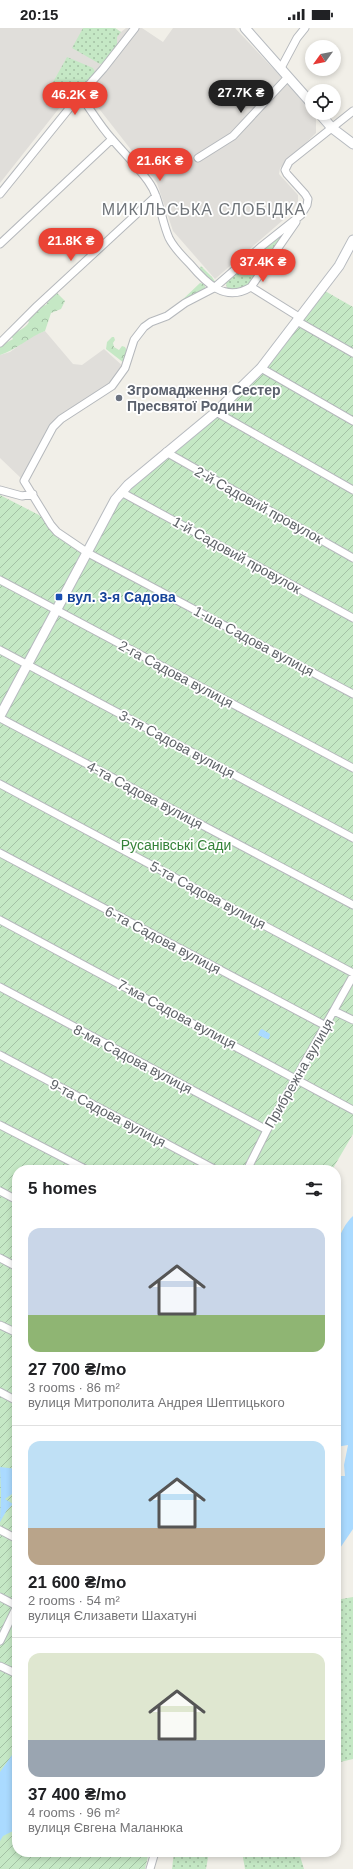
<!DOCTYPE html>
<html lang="en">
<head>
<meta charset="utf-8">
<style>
	:root { --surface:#fff; --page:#f2f2f2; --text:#202124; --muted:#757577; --line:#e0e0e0; --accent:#ea4335 }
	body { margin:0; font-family:Helvetica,sans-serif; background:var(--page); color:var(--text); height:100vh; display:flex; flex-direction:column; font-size:15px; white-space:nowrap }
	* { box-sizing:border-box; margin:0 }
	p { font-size:13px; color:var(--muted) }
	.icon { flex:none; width:22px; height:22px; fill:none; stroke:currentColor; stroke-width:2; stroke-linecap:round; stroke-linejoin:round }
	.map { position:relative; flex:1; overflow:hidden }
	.sheet { position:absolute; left:12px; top:1137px; width:329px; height:692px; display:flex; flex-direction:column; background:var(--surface); border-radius:16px; box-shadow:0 2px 6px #0003 }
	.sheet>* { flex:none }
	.needle { width:26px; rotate:237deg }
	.tools { position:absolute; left:305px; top:12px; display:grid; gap:8px }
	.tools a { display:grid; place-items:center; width:36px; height:36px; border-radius:50%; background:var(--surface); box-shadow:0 2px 6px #0003; font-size:20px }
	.price { position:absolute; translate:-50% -34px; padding:0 9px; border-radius:14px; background:var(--accent); color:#fff; font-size:13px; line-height:26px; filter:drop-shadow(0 1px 2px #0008) }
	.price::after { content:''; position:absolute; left:50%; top:24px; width:12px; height:9px; margin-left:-6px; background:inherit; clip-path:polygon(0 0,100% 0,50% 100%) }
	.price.active { background:#222; color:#fff }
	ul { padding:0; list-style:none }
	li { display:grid; align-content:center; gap:8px; height:212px; padding:0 16px }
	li+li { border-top:1px solid var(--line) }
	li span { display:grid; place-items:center; height:124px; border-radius:12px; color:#555 }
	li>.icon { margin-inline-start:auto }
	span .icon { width:72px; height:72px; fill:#fffc; stroke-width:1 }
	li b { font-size:17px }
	h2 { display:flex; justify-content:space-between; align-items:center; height:48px; padding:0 16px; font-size:17px }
	.status { display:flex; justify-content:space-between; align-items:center; height:28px; padding:0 20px; background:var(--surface); direction:ltr }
	.status svg { height:11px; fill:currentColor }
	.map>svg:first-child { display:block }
</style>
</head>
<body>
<div class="status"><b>20:15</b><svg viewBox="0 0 49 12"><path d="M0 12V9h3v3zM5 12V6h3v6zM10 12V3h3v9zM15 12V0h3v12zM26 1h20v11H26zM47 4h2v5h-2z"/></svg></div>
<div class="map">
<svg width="353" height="1841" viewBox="0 0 353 1841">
	<defs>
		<pattern id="grass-dots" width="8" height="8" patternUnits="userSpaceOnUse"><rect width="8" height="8" fill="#c5e8c5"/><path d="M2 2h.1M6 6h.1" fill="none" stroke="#a3c0a4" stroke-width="1.8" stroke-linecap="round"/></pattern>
		<pattern id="forest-crowns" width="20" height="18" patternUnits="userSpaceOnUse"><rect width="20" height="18" fill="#c5e8c5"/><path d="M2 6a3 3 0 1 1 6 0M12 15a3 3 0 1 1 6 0" fill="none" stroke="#a3c0a4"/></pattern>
		<pattern id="sand-dots" width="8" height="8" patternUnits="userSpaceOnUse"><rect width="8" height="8" fill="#fbf3d9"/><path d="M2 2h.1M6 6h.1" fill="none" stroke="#cec8b4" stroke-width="1.8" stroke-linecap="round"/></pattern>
		<pattern id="garden-furrows" width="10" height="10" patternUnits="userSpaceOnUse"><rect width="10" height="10" fill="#c5e8c5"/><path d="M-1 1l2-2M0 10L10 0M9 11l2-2" fill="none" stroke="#a3c0a4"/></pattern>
	</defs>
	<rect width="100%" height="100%" fill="#f1efe8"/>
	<path fill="#e0deda" d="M 0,0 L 115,0 L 121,4 L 126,0 L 142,0 L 163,14 L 173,0 L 235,0 L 302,71 L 316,88 L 316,105 L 280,140 L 279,146 L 298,167 L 298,174 L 290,186 L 215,251 L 173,203 L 157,155 L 79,55 L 0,155 Z
		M 45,303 L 73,336 L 82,337 L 104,321 L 125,340 L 112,358 L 61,391 L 24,453 L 0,430 L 0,327 L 10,324 L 32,308 Z"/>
	<path fill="url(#grass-dots)" d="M 83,0 L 115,0 L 121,4 L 117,9 L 117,19 L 104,35 L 100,36 L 72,20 Z
		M 67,29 L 93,40 L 95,44 L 64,79 L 53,73 L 47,65 Z
		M 292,198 L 249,257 L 233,262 L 227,260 L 226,255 L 229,250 Z
		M 353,1569 L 353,1731 L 336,1735 L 336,1572 Z
		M 174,1824 L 209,1824 L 206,1841 L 172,1841 Z
		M 242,1824 L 302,1824 L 300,1828 L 304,1841 L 245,1841 Z"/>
	<path fill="url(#forest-crowns)" d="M 201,238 L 212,249 L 216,255 L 212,256 L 201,246 L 199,241 Z
		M 200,255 L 204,256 L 206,261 L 182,275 L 180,274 Z
		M 57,265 L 65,273 L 61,281 L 51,285 L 45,303 C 29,309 16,322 0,327 L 0,318 L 13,311 L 11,308 C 17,303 25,301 29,294 L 27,291 L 40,278 L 46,277 L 52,267 Z
		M 112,309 L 114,309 L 115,312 L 113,315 L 114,319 L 119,322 L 122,318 L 125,319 C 129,325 126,329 124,335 L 106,321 L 107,314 Z"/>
	<path fill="url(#sand-dots)" d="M 344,1199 L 337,1220 L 336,1221 L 336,1201 L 339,1202 Z"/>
	<path fill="url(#garden-furrows)" d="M 325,263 L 353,279 L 353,1106 L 332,1142 L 17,1142 L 17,1824 L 149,1824 L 145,1841 L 0,1841 L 0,467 L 39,487 L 60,509 L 91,528 L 121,468 L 219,384 Z"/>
	<path fill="#aadaff" d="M 262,1001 L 270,1006 L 269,1011 L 267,1011 L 258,1007 L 260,1002 Z
		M 353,1188 L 353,1501 L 336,1526 L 336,1448 L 345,1448 L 344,1437 L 348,1417 L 336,1419 L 336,1229 L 339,1225 C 334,1214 345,1195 353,1188 Z
		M 0,1439 L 17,1441 L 17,1466 L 12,1466 L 5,1471 L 13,1476 L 7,1482 L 0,1494 L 1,1465 Z
		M 17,1720 L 17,1801 L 3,1808 L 0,1813 L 0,1744 Z"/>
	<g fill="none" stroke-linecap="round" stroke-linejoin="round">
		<defs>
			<path id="minor" d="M 281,40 L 297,10 L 305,0
				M 80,67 C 91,82 100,98 112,111 C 124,125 137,138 148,153 C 160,169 161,192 169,210 C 174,220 182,228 190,236 C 206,255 225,275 251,259 L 299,289
				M 353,83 L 289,134 L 285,142 L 287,146 L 305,166 L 308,171 L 307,177 L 301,187 L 262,218 L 214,260 L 185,275 L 167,288 L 151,294 L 144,299 L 134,312 L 125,340 L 112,358 L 61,391 L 53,399 L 24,453 L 51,497 L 57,504 L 88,525 L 353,666
				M 198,130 L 233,108 L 288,49
				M 0,166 L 80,67 L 103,41 L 135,0
				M 0,216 L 112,111
				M 251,259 L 296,194
				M 297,293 L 353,325
				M 0,315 L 37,278 L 156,168
				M 261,340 L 353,393
				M 216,384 L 353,462
				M 166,424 L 353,530
				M 0,462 L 22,468 L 33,466
				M 121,464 L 353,590
				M 0,552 L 353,740
				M 0,622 L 353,810
				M 0,690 L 353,877
				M 0,756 L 353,945
				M 0,825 L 326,998
				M 0,892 L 353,1082
				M 0,959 L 267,1102
				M 334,983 L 353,992
				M 0,1027 L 216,1142
				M 0,1097 L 87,1142
				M 247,1142 L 267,1102 L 353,948
				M 0,1163 L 17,1172
				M 0,1230 L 17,1239
				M 0,1297 L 17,1305
				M 0,1364 L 17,1373
				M 0,1502 L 17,1511
				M 0,1569 L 17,1578
				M 0,1613 L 17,1578
				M 0,1638 L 17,1646
				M 150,1841 L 155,1824"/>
			<path id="secondary" d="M 245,0 L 312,76
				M 319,85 L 332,100 L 353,116
				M 0,688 L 115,472 L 128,457 L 216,384 L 261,340 L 339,238 L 353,212"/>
		</defs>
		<use href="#minor" stroke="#b5b8bc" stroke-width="9"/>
		<use href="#secondary" stroke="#b6babf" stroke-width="11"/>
		<use href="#minor" stroke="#fff" stroke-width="7"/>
		<use href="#secondary" stroke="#fff" stroke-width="9"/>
	</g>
	<circle fill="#6b7280" stroke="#fff" stroke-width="1.5" cx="119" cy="370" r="4"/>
	<rect fill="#1a4fb4" stroke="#fff" stroke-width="1.5" x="55" y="565" width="8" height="8" rx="2"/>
	<g text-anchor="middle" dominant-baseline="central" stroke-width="3.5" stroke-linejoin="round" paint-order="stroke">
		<g font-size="14" font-weight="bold" fill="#5b616d" stroke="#fff" text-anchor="start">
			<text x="127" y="362">Згромадження Сестер<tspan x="127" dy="16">Пресвятої Родини</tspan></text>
		</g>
		<g font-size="14" fill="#5f6368" stroke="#fff">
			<text transform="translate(259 477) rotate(29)">2-й Садовий провулок</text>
			<text transform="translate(237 527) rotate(29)">1-й Садовий провулок</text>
			<text transform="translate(254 613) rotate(28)">1-ша Садова вулиця</text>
			<text transform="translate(176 646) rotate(28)">2-га Садова вулиця</text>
			<text transform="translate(177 716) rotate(28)">3-тя Садова вулиця</text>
			<text transform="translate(145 767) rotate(28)">4-та Садова вулиця</text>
			<text transform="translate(208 867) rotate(28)">5-та Садова вулиця</text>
			<text transform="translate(163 912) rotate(28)">6-та Садова вулиця</text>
			<text transform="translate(177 986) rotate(28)">7-ма Садова вулиця</text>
			<text transform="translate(133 1031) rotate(28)">8-ма Садова вулиця</text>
			<text transform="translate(299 1045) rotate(-60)">Прибрежна вулиця</text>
			<text transform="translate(108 1085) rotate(28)">9-та Садова вулиця</text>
		</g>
		<g font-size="14" font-weight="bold" fill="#164399" stroke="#fff" text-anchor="start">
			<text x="67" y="569">вул. 3-я Садова</text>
		</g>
		<g font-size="14" fill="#348238" stroke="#fff">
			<text x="176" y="817">Русанівські Сади</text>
		</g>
		<g font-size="16" letter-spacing="1" fill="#70757a" stroke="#fff">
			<text x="204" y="181">МИКІЛЬСЬКА СЛОБІДКА</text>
		</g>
	</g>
</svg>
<div class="tools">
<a><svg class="needle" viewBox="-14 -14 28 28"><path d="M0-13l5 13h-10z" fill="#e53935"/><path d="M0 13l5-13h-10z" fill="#757577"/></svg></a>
<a><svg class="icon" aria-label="locate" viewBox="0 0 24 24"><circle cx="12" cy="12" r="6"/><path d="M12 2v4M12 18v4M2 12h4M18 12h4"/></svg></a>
</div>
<b class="price active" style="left:241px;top:86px">27.7K ₴</b>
<b class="price" style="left:75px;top:88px">46.2K ₴</b>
<b class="price" style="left:160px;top:154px">21.6K ₴</b>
<b class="price" style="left:71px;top:234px">21.8K ₴</b>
<b class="price" style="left:263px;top:255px">37.4K ₴</b>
<section class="sheet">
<h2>5 homes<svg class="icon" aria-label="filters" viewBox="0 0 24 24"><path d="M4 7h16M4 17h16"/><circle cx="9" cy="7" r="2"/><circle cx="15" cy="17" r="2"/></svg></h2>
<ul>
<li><span style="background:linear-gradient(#c9d6e8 70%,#8fb573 0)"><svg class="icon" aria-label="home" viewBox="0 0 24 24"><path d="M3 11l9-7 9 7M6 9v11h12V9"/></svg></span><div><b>27 700 ₴/mo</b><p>3 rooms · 86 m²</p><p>вулиця Митрополита Андрея Шептицького</p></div></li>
<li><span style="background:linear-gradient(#bfe0f5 70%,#b9a48a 0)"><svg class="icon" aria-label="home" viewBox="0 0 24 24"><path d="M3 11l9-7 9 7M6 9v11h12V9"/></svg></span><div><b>21 600 ₴/mo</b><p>2 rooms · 54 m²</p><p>вулиця Єлизавети Шахатуні</p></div></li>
<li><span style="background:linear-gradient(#dfe7d0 70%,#9aa5b1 0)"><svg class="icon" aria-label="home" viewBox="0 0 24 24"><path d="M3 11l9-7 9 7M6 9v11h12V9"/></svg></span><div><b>37 400 ₴/mo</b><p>4 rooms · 96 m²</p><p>вулиця Євгена Маланюка</p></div></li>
</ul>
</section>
</div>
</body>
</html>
